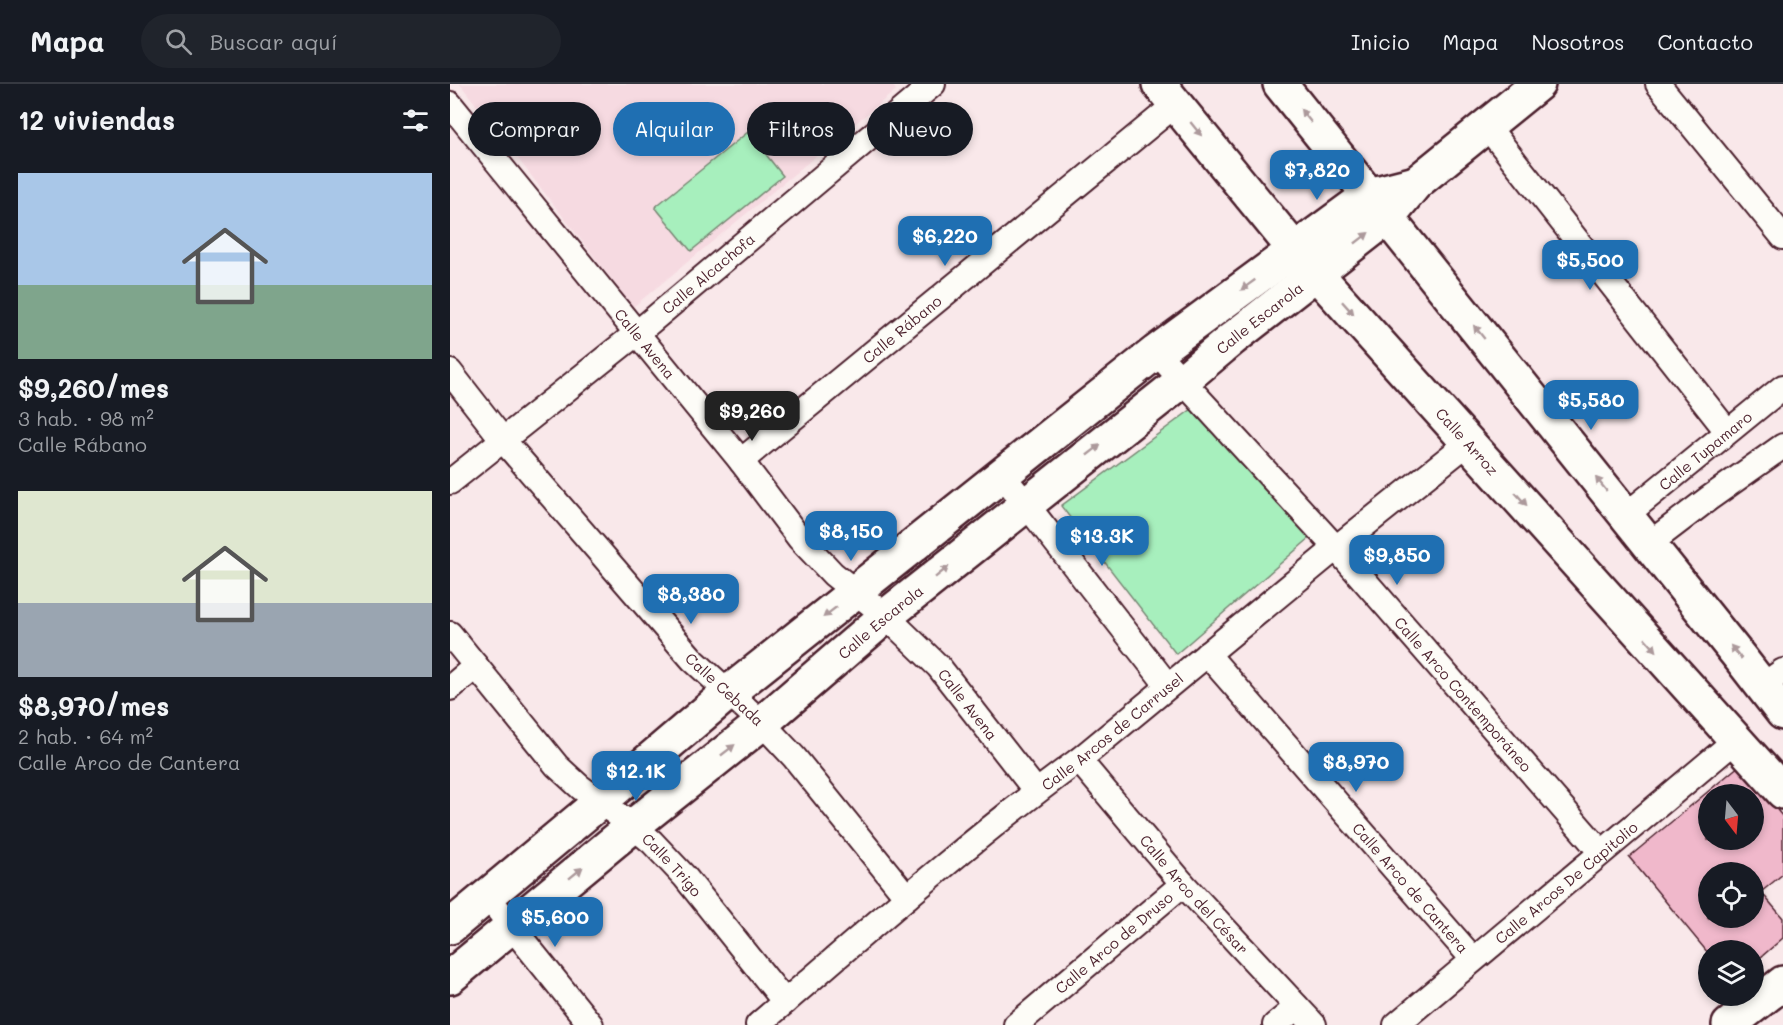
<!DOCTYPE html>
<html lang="es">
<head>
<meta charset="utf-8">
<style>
	:root { --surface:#171b24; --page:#20242c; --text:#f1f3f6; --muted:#9ea1a6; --line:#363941; --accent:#1f6fb2 }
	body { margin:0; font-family:Mali,sans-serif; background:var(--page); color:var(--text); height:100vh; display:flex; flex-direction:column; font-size:22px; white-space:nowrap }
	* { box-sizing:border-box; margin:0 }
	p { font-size:20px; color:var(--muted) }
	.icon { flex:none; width:33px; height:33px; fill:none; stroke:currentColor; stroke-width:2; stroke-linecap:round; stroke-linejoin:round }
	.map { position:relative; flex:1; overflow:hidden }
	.drawer { display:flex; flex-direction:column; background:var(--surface); width:450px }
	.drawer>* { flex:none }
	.guide { position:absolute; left:18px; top:18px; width:570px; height:54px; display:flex; gap:12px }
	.needle { width:39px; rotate:164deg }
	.fabs { position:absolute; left:1248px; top:700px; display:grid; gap:12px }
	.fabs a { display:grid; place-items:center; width:66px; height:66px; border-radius:50%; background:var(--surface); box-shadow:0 3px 9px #0003; font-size:30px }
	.price { position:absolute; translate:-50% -51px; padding:0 14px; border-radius:12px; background:var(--accent); color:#fff; font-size:20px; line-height:39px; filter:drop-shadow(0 2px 3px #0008) }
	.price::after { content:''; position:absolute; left:50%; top:36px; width:18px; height:14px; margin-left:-9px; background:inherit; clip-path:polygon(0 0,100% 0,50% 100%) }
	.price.selected { background:#222; color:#fff }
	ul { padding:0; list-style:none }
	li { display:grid; align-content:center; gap:12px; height:318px; padding:0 18px }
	li span { display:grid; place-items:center; height:186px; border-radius:0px; color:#555 }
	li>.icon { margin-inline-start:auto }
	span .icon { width:108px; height:108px; fill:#fffc; stroke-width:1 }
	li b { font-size:26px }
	h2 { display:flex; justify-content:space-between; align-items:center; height:72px; padding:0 18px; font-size:26px }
	.tag { padding:0 21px; border-radius:27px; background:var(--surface); box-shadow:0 3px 9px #0003; font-size:21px; line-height:54px }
	.tag.selected { background:var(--accent); color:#fff }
	header { display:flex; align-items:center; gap:36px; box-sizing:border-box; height:84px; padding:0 30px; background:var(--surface); border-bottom:2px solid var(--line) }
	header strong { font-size:28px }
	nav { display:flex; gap:33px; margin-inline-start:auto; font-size:21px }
	.search { width:420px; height:54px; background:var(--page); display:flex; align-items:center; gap:15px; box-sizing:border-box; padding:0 21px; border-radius:33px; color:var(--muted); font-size:22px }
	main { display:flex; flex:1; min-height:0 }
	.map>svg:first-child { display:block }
</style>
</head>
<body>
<header>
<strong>Mapa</strong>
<div class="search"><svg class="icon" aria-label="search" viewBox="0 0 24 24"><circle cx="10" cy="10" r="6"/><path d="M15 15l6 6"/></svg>Buscar aquí</div>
<nav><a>Inicio</a><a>Mapa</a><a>Nosotros</a><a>Contacto</a></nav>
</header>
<main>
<section class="drawer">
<h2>12 viviendas<svg class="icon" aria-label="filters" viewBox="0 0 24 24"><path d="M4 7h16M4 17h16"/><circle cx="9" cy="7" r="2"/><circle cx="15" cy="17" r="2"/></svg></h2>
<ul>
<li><span style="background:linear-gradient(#a9c7e8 60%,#7fa58c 0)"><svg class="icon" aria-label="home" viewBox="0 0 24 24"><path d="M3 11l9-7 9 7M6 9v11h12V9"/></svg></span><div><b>$9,260/mes</b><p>3 hab. · 98 m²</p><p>Calle Rábano</p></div></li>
<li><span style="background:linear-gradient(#dfe7d0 60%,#9aa5b1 0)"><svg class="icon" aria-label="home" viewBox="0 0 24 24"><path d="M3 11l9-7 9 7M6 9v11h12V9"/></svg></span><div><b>$8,970/mes</b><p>2 hab. · 64 m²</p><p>Calle Arco de Cantera</p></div></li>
</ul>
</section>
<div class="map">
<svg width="1333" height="941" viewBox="0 0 1333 941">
	<rect width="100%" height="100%" fill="#f9e8ea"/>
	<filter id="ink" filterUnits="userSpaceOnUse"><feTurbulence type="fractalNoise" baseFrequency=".0167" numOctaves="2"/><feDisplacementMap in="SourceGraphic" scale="12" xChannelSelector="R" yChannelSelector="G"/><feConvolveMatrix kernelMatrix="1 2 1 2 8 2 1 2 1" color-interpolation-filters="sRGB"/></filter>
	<g filter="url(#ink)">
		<path fill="#f6dae1" d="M 10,0 L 442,0 L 446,6 L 183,223 Z"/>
		<path fill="#a7efbd" stroke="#788774" stroke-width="1.5" d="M 298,48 L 333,92 L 241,167 L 205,123 Z
			M 742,325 L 861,453 L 726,570 L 611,422 Z"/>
		<path fill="#f0b8cb" stroke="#4a1f2b" stroke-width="1.5" fill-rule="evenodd" d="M 1290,681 L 1333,733 L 1333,790 L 1311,808 L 1333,834 L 1333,854 L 1304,879 L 1304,867 L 1258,867 L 1258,869 L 1179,773 ZM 1258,711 L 1304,711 L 1304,756 L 1258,756 ZM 1258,789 L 1304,789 L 1304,834 L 1258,834 Z"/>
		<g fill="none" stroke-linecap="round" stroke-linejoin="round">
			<defs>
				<g id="street">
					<path d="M 1208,0 L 1333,153"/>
					<path id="s1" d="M 0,20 L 291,377 L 350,455 L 383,490 L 436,532 L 489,583 L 586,707"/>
					<path d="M 1036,41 L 1277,347"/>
					<path id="s2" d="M 706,268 L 886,464 L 1151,768"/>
					<path id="s3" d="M 0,288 L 53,356 L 243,576 L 312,639 L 344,673 L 457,813"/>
					<path id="s4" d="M 291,377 L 726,20"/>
					<path d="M 553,392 L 576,420 L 718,602"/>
					<path id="s5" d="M 0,398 L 187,249 L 483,0"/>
					<path id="s6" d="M 1176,431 L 1333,303"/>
					<path d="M 1199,460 L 1258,415 L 1333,362"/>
					<path id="s7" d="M 0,550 L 107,682 L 130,703 L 183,742 L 202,758 L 235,793 L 335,918"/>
					<path id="s8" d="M 757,570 L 1023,875"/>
					<path d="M 1312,602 L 1333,587"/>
					<path d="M 0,604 L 26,582"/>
					<path id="s9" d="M 629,676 L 733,800 L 864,941"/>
					<path d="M 37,812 L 141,941"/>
					<path id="s10" d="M 308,941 C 413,851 517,758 629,676 L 886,464 L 1019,358"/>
					<path id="s11" d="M 566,941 L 733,800"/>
					<path d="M 825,941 L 847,923"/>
					<path id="s12" d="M 946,941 L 1286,656"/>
				</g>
				<g id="secondary">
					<path id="s13" d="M 709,0 L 844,165 L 1333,708"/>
					<path d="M 830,0 L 1291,575 L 1333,629"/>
					<path d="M 0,843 L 150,718 L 278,609 L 706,268 L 919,111 L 966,99"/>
					<path id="s14" d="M 0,893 L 183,742 L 312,639 L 436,532 L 732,297 L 782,255 L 937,134 L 966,99 L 1088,0"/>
					<path d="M 1279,941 L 1333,899"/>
				</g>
			</defs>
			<use href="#street" stroke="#4a1f2b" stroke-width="28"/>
			<use href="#secondary" stroke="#4a1f2b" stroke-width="38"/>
			<use href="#street" stroke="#fdfcf7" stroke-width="24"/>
			<use href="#secondary" stroke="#fdfcf7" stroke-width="33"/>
		</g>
		<defs><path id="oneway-solid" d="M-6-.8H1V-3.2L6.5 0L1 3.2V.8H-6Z" transform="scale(1.5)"/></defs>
		<g fill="#ac999b">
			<use href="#oneway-solid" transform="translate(856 32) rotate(-129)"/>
			<use href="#oneway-solid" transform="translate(746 45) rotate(51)"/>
			<use href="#oneway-solid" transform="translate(912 154) rotate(-38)"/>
			<use href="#oneway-solid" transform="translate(798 201) rotate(144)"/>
			<use href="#oneway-solid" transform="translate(898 224) rotate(48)"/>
			<use href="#oneway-solid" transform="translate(1029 248) rotate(-129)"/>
			<use href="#oneway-solid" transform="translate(644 366) rotate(-38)"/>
			<use href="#oneway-solid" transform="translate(1151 400) rotate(-129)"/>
			<use href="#oneway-solid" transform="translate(1071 415) rotate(48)"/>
			<use href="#oneway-solid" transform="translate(492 488) rotate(-39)"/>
			<use href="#oneway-solid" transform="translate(380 528) rotate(142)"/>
			<use href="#oneway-solid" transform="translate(1201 561) rotate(48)"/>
			<use href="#oneway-solid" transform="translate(1286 568) rotate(-129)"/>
			<use href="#oneway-solid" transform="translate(278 666) rotate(-38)"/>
			<use href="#oneway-solid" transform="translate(126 789) rotate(-39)"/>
		</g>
	</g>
	<g text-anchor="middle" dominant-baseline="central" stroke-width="6" stroke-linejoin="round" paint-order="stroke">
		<g font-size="15" fill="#4a1f2b" stroke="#fdfcf7">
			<text stroke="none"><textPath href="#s5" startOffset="332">Calle Alcachofa</textPath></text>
			<text stroke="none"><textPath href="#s14" startOffset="1044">Calle Escarola</textPath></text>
			<text stroke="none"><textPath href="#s4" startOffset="208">Calle Rábano</textPath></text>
			<text stroke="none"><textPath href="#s1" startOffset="309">Calle Avena</textPath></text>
			<text stroke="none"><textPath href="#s13" startOffset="472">Calle Arroz</textPath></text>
			<text stroke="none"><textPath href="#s6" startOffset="102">Calle Tupamaro</textPath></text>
			<text stroke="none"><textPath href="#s14" startOffset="558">Calle Escarola</textPath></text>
			<text stroke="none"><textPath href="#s3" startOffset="420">Calle Cebada</textPath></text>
			<text stroke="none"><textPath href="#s2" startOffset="460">Calle Arco Contemporáneo</textPath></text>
			<text stroke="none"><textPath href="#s1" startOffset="795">Calle Avena</textPath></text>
			<text stroke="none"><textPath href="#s10" startOffset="460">Calle Arcos de Carrusel</textPath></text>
			<text stroke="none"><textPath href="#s7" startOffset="322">Calle Trigo</textPath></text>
			<text stroke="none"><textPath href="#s12" startOffset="222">Calle Arcos De Capitolio</textPath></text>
			<text stroke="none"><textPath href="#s8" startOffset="310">Calle Arco de Cantera</textPath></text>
			<text stroke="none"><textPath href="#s9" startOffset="177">Calle Arco del César</textPath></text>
			<text stroke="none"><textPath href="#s11" startOffset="128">Calle Arco de Druso</textPath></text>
		</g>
	</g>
</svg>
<div class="fabs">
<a><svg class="needle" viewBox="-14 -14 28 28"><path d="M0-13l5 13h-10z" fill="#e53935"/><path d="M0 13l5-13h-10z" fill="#9ea1a6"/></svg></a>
<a><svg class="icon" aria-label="locate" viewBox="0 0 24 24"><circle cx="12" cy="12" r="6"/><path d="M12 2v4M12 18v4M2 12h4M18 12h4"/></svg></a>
<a><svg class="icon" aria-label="layers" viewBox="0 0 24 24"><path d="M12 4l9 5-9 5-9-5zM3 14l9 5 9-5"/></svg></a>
</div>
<b class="price" style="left:867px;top:117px">$7,820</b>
<b class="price" style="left:495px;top:183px">$6,220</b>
<b class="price" style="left:1140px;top:207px">$5,500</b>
<b class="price" style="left:1141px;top:347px">$5,580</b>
<b class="price selected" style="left:302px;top:358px">$9,260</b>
<b class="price" style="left:401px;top:478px">$8,150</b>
<b class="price" style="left:652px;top:483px">$13.3K</b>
<b class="price" style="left:947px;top:502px">$9,850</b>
<b class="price" style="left:241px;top:541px">$8,380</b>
<b class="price" style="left:906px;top:709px">$8,970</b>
<b class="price" style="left:186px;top:718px">$12.1K</b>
<b class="price" style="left:105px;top:864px">$5,600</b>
<div class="guide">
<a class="tag">Comprar</a>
<a class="tag selected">Alquilar</a>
<a class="tag">Filtros</a>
<a class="tag">Nuevo</a>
</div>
</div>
</main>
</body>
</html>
